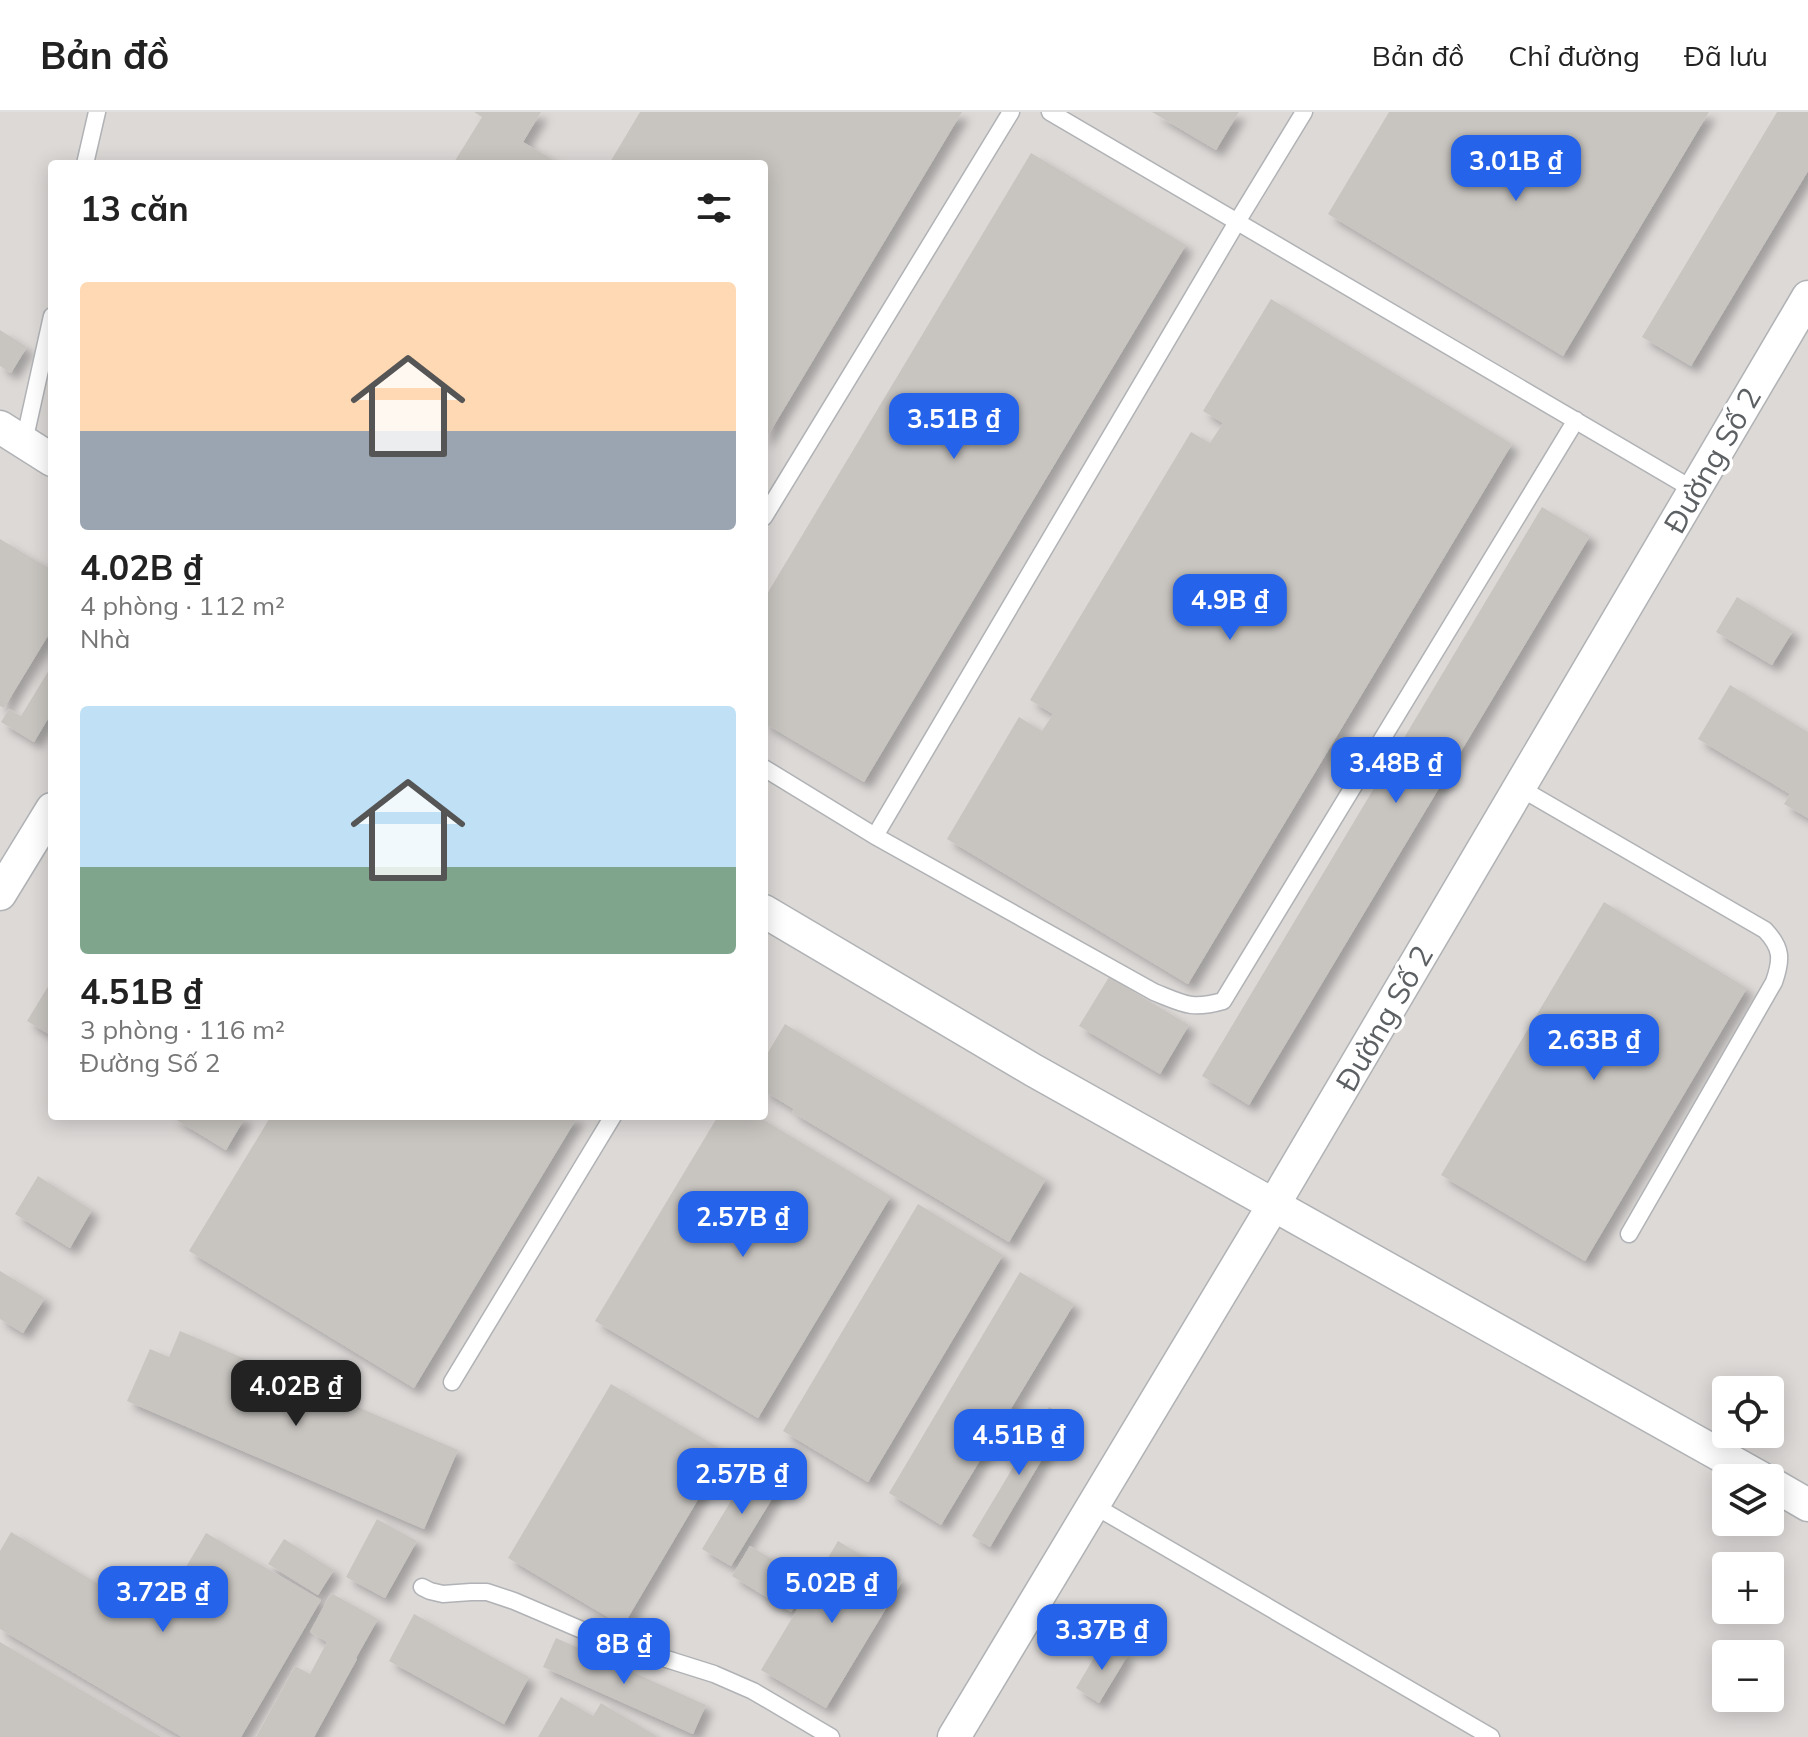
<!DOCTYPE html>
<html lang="vi">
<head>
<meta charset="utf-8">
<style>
	:root { --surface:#fff; --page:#f6f6f6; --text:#222; --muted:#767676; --line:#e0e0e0; --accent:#2563eb }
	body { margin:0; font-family:Mulish,sans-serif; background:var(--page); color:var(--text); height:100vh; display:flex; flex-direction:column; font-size:30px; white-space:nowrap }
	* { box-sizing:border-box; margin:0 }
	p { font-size:26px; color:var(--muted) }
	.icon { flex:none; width:44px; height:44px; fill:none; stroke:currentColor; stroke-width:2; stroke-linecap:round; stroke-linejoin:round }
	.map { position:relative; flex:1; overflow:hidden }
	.side { position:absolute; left:48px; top:48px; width:720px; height:960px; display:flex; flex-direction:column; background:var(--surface); border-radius:8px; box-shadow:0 4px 20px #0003 }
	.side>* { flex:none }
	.buttons { position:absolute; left:1712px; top:1264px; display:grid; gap:16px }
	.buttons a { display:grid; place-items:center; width:72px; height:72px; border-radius:8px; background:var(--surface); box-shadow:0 4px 20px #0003; font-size:40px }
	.price { position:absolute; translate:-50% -68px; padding:0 18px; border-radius:16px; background:var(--accent); color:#fff; font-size:26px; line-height:52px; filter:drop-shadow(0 2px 4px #0008) }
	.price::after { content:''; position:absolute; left:50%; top:48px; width:24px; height:18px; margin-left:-12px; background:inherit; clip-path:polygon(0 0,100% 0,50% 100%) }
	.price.on { background:#222; color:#fff }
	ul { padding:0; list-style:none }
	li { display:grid; align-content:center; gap:16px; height:424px; padding:0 32px }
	li span { display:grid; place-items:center; height:248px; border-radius:8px; color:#555 }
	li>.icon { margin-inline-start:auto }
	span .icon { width:144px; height:144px; fill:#fffc; stroke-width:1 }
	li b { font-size:34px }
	h2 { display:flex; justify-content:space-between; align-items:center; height:96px; padding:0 32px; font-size:34px }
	header { display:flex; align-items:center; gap:48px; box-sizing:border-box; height:112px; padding:0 40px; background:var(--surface); border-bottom:2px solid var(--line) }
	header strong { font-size:38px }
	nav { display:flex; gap:44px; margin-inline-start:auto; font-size:28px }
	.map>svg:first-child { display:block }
</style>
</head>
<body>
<header>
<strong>Bản đồ</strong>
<nav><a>Bản đồ</a><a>Chỉ đường</a><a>Đã lưu</a></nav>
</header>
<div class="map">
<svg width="1808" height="1625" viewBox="0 0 1808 1625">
	<defs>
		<filter id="shadow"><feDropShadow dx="7" dy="7" stdDeviation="4" flood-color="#0004"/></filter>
	</defs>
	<rect width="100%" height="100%" fill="#edeae5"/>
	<path fill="#dcd9d7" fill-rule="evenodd" d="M 0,0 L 1808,0 L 1808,1625 L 0,1625 ZM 52,52 L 764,52 L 764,1004 L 52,1004 ZM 1726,1278 L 1770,1278 L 1770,1322 L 1726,1322 ZM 1726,1366 L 1770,1366 L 1770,1410 L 1726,1410 ZM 1726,1454 L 1770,1454 L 1770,1498 L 1726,1498 ZM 1726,1542 L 1770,1542 L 1770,1586 L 1726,1586 Z"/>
	<path fill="#c8c5c1" filter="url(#shadow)" d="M 474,0 L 541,0 L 523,30 L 560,52 L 453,52 L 482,5 Z
		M 640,0 L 962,0 L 764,330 L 764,52 L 609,52 Z
		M 1152,0 L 1239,0 L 1216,38 Z
		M 1389,0 L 1709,0 L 1563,244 L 1328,102 Z
		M 1777,0 L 1808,0 L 1808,59 L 1691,254 L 1642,225 Z
		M 1031,41 L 1186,133 L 864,670 L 764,611 L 764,487 Z
		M 1271,187 L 1512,332 L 1188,872 L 947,727 L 1019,605 L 1042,619 L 1053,602 L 1030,588 L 1191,320 L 1210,331 L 1223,311 L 1203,299 Z
		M 0,218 L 27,235 L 11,261 L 0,254 Z
		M 1542,395 L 1590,424 L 1249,993 L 1202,964 Z
		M 0,427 L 52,458 L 52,517 L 4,596 L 0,594 Z
		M 1737,485 L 1793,519 L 1772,553 L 1716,520 Z
		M 49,558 L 52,560 L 52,600 L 34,630 L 1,610 L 9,597 L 21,604 Z
		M 1730,573 L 1808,620 L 1808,706 L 1784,692 L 1790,682 L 1698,627 Z
		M 1604,790 L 1747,876 L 1585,1149 L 1441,1063 Z
		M 1109,865 L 1189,913 L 1160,962 L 1079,914 Z
		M 52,868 L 52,924 L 27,909 Z
		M 785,912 L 1046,1067 L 1009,1130 L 792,1000 L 794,997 L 764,979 L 764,947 Z
		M 170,1004 L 246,1004 L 226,1038 Z
		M 271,1004 L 578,1004 L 414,1276 L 189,1139 Z
		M 718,1004 L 757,1004 L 891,1084 L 758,1306 L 595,1209 Z
		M 38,1064 L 92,1098 L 70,1136 L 15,1102 Z
		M 918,1092 L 1003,1143 L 868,1370 L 783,1319 Z
		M 0,1159 L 45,1186 L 23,1221 L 0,1207 Z
		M 1020,1160 L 1074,1192 L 941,1413 L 889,1381 Z
		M 180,1219 L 458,1338 L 424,1417 L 127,1289 L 150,1237 L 169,1245 Z
		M 611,1272 L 726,1340 L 623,1514 L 508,1446 Z
		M 1049,1295 L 1067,1305 L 990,1435 L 972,1424 Z
		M 752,1354 L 781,1372 L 731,1454 L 702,1437 Z
		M 377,1407 L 417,1429 L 385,1486 L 346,1465 Z
		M 11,1420 L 156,1506 L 206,1421 L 321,1488 L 241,1625 L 182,1625 L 0,1517 L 0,1439 Z
		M 284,1427 L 334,1458 L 318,1483 L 268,1452 Z
		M 838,1429 L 903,1468 L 826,1596 L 761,1558 Z
		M 750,1434 L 809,1469 L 791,1500 L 732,1464 Z
		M 331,1481 L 378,1507 L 356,1546 L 357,1547 L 314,1625 L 256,1625 L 295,1554 L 310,1562 L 327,1530 L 310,1520 Z
		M 414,1502 L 529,1565 L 504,1612 L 389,1549 Z
		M 556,1526 L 706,1593 L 693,1622 L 543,1555 Z
		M 1104,1529 L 1128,1543 L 1099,1591 L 1076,1576 Z
		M 0,1530 L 161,1625 L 0,1625 Z
		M 561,1585 L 593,1604 L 601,1591 L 655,1623 L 653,1625 L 538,1625 Z"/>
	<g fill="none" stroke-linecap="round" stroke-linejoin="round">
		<defs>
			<path id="service" d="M 1050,0 L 1694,378
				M 85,52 L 97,0
				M 24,330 L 52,204
				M 764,405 L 1011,0
				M 764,656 L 875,724 L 1154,880 C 1184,892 1191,898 1223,889 L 1576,308
				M 1520,676 L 1765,818 C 1782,836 1782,847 1774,870 L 1629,1122
				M 875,724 L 1237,110 L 1304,0
				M 452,1270 L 613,1004
				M 1093,1393 L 1491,1625
				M 422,1475 L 430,1479 L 443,1482 L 471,1480 L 487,1480 L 514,1489 L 603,1527 L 714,1562 L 753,1579 L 831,1625"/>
			<path id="minor" d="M 0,315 L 52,348
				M 0,782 L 52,697
				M 764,799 L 1033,958 L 1761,1366
				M 1770,1371 L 1808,1393
				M 954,1625 L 1273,1094 L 1808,185"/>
		</defs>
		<use href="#service" stroke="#b0b2b5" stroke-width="19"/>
		<use href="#minor" stroke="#b0b2b5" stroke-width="35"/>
		<use href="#service" stroke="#fff" stroke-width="16"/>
		<use href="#minor" stroke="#fff" stroke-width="32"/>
	</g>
	<g text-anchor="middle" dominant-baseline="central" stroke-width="7" stroke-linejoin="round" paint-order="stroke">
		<g font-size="30" fill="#5c6063" stroke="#fff">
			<text transform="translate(1712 348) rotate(-60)">Đường Số 2</text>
			<text transform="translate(1384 906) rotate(-60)">Đường Số 2</text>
		</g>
	</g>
</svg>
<div class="buttons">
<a><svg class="icon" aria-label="locate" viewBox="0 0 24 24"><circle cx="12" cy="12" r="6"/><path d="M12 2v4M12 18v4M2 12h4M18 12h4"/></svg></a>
<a><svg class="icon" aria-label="layers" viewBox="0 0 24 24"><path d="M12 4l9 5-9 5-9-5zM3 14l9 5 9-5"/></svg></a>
<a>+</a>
<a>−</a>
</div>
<b class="price" style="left:1516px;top:91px">3.01B ₫</b>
<b class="price" style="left:954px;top:349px">3.51B ₫</b>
<b class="price" style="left:1230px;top:530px">4.9B ₫</b>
<b class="price" style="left:1396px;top:693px">3.48B ₫</b>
<b class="price" style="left:1594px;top:970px">2.63B ₫</b>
<b class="price" style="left:743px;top:1147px">2.57B ₫</b>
<b class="price on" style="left:296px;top:1316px">4.02B ₫</b>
<b class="price" style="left:1019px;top:1365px">4.51B ₫</b>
<b class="price" style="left:742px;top:1404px">2.57B ₫</b>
<b class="price" style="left:832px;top:1513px">5.02B ₫</b>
<b class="price" style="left:163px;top:1522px">3.72B ₫</b>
<b class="price" style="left:1102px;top:1560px">3.37B ₫</b>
<b class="price" style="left:624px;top:1574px">8B ₫</b>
<section class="side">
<h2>13 căn<svg class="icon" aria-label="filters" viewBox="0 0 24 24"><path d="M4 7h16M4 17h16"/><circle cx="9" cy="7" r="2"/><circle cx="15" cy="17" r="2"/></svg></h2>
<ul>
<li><span style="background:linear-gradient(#ffd9b3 60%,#9aa5b1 0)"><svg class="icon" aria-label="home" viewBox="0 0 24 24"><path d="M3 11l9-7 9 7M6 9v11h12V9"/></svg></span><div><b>4.02B ₫</b><p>4 phòng · 112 m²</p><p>Nhà</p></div></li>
<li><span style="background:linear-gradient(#bfe0f5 65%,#7fa58c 0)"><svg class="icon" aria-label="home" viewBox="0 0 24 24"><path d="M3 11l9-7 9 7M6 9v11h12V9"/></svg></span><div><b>4.51B ₫</b><p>3 phòng · 116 m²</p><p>Đường Số 2</p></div></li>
</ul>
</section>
</div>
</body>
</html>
